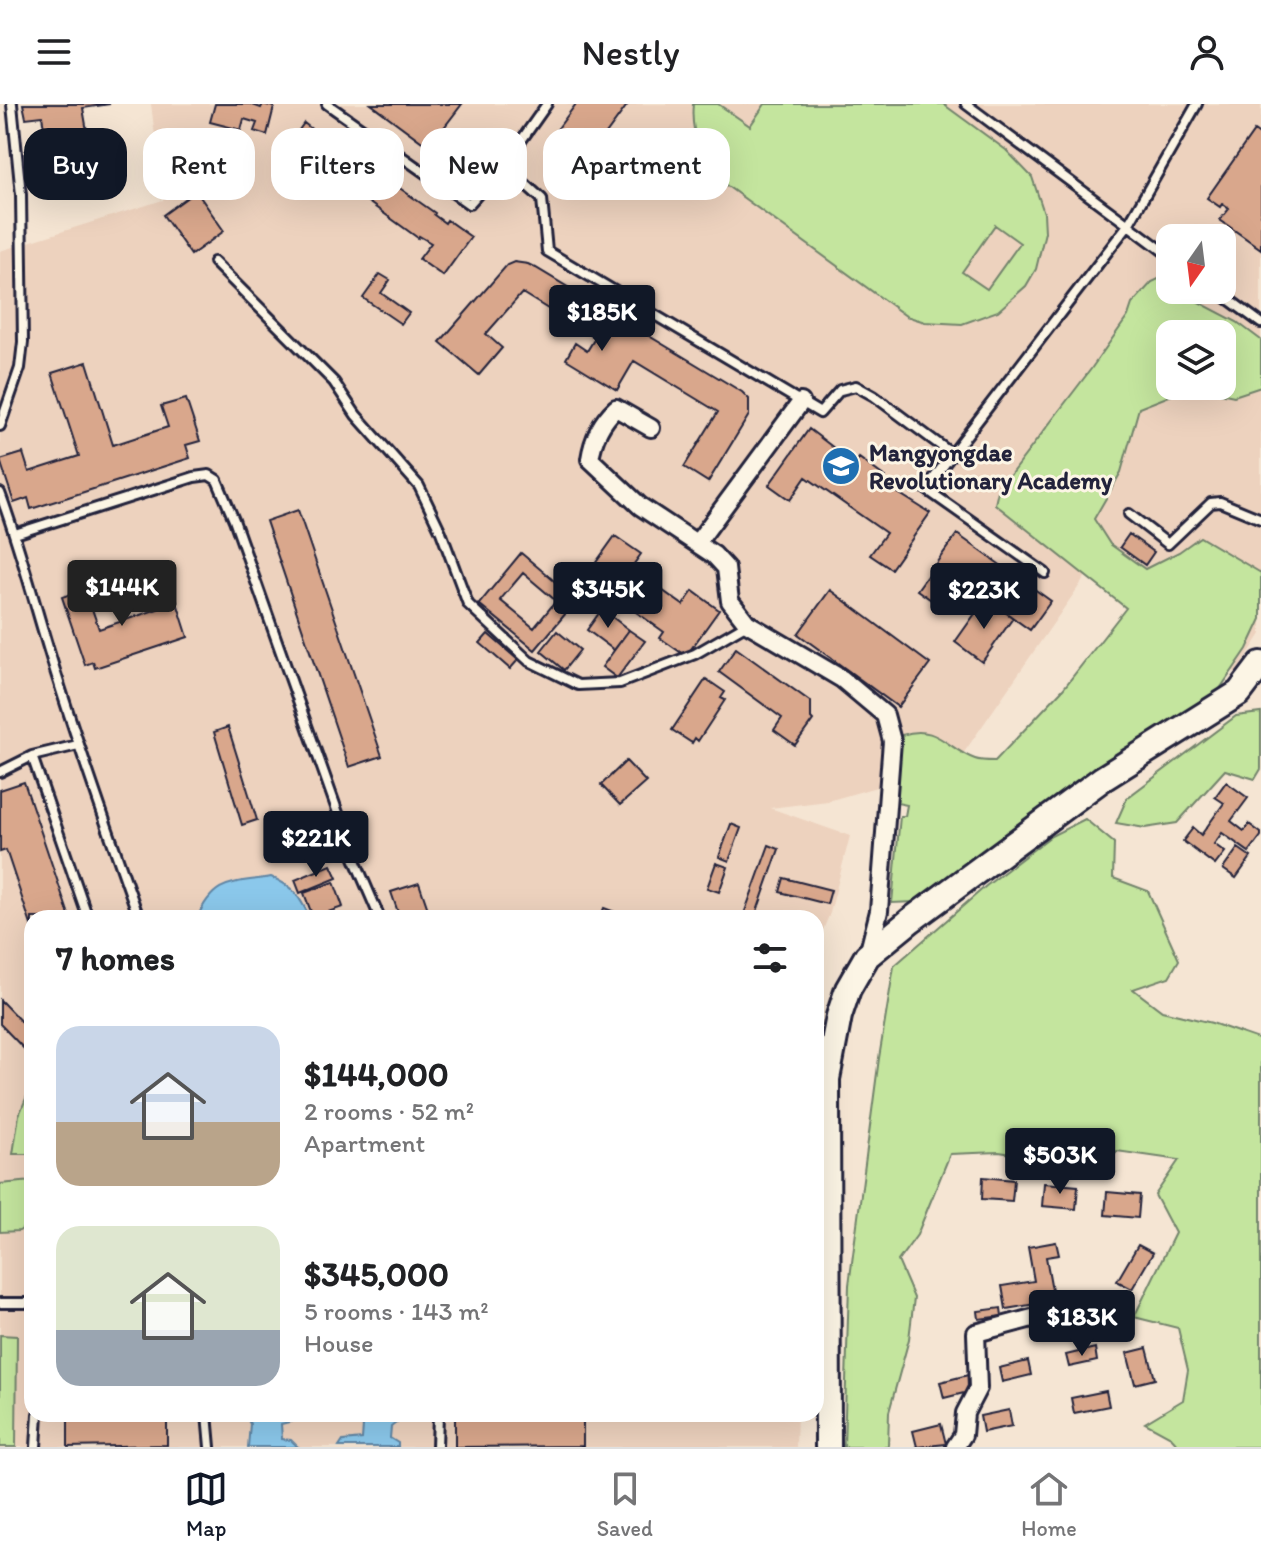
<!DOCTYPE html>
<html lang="en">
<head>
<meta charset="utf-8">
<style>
	:root { --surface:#fff; --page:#f6f6f6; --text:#202124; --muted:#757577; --line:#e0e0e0; --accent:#111827 }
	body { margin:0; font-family:Itim,sans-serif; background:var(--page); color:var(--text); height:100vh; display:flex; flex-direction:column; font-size:30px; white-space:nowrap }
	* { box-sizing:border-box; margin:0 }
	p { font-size:26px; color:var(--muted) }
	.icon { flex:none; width:44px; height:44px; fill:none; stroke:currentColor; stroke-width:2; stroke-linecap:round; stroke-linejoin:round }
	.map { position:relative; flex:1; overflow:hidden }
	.details { position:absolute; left:24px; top:806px; width:800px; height:512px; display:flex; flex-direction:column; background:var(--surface); border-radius:24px; box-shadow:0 8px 32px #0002 }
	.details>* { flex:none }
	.guide { position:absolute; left:24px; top:24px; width:800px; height:72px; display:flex; gap:16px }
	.needle { width:52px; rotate:194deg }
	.buttons { position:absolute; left:1156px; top:120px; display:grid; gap:16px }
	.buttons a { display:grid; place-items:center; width:80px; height:80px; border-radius:16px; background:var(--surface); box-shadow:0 8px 32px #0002; font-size:40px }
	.price { position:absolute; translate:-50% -68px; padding:0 18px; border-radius:8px; background:var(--accent); color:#fff; font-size:26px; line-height:52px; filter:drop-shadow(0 2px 4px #0008) }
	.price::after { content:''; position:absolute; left:50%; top:48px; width:24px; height:18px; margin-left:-12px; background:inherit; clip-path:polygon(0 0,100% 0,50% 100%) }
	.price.on { background:#222; color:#fff }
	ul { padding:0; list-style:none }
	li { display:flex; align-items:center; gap:24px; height:200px; padding:0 32px }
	li span { display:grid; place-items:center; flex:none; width:224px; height:160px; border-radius:24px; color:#555 }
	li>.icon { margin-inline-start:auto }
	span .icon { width:96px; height:96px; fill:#fffc; stroke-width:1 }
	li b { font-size:34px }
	h2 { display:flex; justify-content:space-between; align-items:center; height:96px; padding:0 32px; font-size:34px }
	.pill { padding:0 28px; border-radius:24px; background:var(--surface); box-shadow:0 8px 32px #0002; font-size:28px; line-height:72px }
	.pill.on { background:var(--accent); color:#fff }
	header { display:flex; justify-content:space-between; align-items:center; height:104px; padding:0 32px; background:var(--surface); font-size:36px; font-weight:600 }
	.tab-bar { display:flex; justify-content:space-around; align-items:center; height:112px; border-top:2px solid var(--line); background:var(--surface); font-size:22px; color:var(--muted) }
	.tab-bar a { display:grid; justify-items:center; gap:4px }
	.tab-bar .on { color:var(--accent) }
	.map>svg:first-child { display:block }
</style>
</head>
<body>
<header><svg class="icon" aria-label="menu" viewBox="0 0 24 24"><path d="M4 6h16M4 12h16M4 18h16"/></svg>Nestly<svg class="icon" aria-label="person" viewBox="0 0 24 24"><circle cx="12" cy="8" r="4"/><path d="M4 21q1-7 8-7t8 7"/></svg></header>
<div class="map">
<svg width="1261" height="1343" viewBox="0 0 1261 1343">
	<rect width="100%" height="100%" fill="#f5e5d3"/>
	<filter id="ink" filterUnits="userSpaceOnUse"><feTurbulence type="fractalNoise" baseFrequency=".0125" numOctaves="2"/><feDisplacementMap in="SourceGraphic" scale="16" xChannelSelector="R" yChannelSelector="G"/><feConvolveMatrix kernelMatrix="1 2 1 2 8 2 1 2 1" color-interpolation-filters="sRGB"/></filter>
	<g filter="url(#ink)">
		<path fill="#edd2be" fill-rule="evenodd" d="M 151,0 L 1261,0 L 1261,530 L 1236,569 L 1093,462 L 956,660 L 828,697 L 770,704 L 850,732 L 830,809 L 816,843 L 816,814 L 32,814 L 32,1310 L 797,1310 L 796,1343 L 0,1343 L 0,147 L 163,96 ZM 1170,134 L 1222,134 L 1222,186 L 1170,186 ZM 1170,230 L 1222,230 L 1222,282 L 1170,282 Z"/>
		<path fill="#c4e59e" stroke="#73846c" stroke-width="2" fill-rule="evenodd" d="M 693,0 L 718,0 L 750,22 L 765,0 L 943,0 L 1006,46 L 1032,73 L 1044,109 L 1045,128 L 1036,165 L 1026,182 L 998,207 L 962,220 L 925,218 L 906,212 L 719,76 C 701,54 690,29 693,0 ZM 995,121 L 1020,139 L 987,185 L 962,168 Z
			M 1167,171 L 1170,174 L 1170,186 L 1182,186 L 1189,193 L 1237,218 L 1261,236 L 1261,283 L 1234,292 L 1192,283 L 1139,304 L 1121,368 L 1094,415 L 1110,440 L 1145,465 L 1179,448 L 1200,433 L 1261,469 L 1261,515 L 1247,545 L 1215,592 L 1018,730 L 914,798 L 892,799 L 900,712 L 905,712 L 907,701 L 897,699 L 896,646 L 902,631 C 937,619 947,645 975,655 C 980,657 989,657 995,657 L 1063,585 L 1126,504 L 995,400 L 998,387 L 1091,265 L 1128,212 L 1132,200 L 1152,178 ZM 1170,230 L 1222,230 L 1222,282 L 1170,282 Z
			M 1261,609 L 1261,665 L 1255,675 L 1225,666 L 1177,719 L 1145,724 L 1116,719 L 1127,694 L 1236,612 Z
			M 1085,715 L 1114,739 L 1113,774 L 1148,787 L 1179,856 L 1169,873 L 1133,885 L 1162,907 L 1212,919 L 1261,936 L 1261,1343 L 1180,1343 L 1171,1333 L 1145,1319 L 1183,1296 L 1188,1266 L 1178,1224 L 1134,1213 L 1175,1129 L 1155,1091 L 1179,1056 L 1117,1047 L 1101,1063 L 999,1048 L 950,1050 L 917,1131 L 898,1157 L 914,1194 L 909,1235 L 889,1308 L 888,1343 L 844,1343 L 849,1181 L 879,954 L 894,862 L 986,782 L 1051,732 Z
			M 30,985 L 32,1050 L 13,1050 L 19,1011 Z
			M 32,1077 L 32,1119 L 19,1127 L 0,1128 L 0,1080 Z
			M 0,1231 L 17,1232 L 16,1343 L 0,1343 Z"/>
		<path fill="#8bc8eb" stroke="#6186a5" stroke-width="2" d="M 271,773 C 293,782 300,793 310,814 L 197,814 C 215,774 232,780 271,773 Z
			M 245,1310 L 298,1310 L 293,1317 L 281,1320 L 282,1335 L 291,1336 L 298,1343 L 248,1343 L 250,1320 Z
			M 340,1310 L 400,1310 L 400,1316 L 391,1323 L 390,1334 L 398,1339 L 398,1343 L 339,1343 L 343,1337 L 362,1335 L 363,1322 Z"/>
		<path fill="#d9a78c" stroke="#22223b" stroke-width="2" fill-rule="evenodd" d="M 23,0 L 110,0 L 83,4 L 91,50 L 50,58 L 42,12 L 26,14 Z
			M 215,0 L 250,0 L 261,4 L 263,0 L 274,3 L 267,31 L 254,27 L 257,19 L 244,15 L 241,26 L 210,18 Z
			M 371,0 L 462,0 L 429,43 Z
			M 576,0 L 628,0 L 587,56 L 553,31 Z
			M 304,19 L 335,44 L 337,40 L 435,109 L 434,111 L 445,119 L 447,116 L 471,133 L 443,172 L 419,155 L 431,139 L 419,132 L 418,134 L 310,56 L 298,72 L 277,57 Z
			M 1254,27 L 1261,32 L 1261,145 L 1220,116 L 1229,105 L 1222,100 L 1220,103 L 1207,94 Z
			M 95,66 L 96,83 L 32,86 L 31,69 Z
			M 196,87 L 224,127 L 191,151 L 163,111 Z
			M 514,158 L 528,160 L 536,164 L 742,288 L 749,295 L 749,311 L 708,378 L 684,363 L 718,308 L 634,257 L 617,286 L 566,255 L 575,239 L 587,247 L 595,234 L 522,189 L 486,230 L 502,244 L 479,271 L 440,238 L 507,161 Z
			M 380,170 L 390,176 L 381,189 L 409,209 L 401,220 L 363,194 Z
			M 87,258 L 113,341 L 168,323 L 161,302 L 186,295 L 200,337 L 186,341 L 190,354 L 31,405 L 28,394 L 14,399 L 0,356 L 23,349 L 29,368 L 79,352 L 52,269 Z
			M 809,325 L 855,360 L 859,354 L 885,373 L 881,378 L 930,409 L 891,465 L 870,451 L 886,429 L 806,373 L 790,396 L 769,381 Z
			M 298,406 L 382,652 L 349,663 L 266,417 Z
			M 957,430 L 1051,497 L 1030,526 L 959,475 L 940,502 L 917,486 Z
			M 1129,430 L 1154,448 L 1145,461 L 1120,443 Z
			M 615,432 L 641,450 L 631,464 L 683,501 L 693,487 L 719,506 L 686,552 L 660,534 L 664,528 L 612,491 L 608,497 L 582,478 Z
			M 521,449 L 577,496 L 535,546 L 479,500 ZM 523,469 L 556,497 L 534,524 L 500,496 Z
			M 99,480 L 105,497 L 91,502 L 99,525 L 158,505 L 154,495 L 174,489 L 188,533 L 95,564 L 93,558 L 85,561 L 62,493 Z
			M 830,486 L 930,560 L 898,603 L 798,530 Z
			M 994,499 L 1013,514 L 982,558 L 955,538 L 979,504 L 987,509 Z
			M 602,505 L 629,526 L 614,546 L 587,526 Z
			M 629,526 L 645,537 L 617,574 L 602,563 Z
			M 557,527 L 580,546 L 564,566 L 541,547 Z
			M 488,530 L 518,556 L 510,565 L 480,539 Z
			M 736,544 L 811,598 L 811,614 L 813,616 L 795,641 L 774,626 L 782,614 L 719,568 Z
			M 706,575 L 725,588 L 721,594 L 725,596 L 698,637 L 695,634 L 692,639 L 672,626 Z
			M 228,623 L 257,716 L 242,721 L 214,628 Z
			M 626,657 L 646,678 L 620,701 L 601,681 Z
			M 24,678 L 70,814 L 32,814 L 32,824 L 6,746 L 0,748 L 0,686 Z
			M 1226,678 L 1248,694 L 1231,717 L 1244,727 L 1249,720 L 1261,729 L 1261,732 L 1249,748 L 1222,729 L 1214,740 L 1225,748 L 1215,761 L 1183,737 L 1193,724 L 1201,731 L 1224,699 L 1215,693 Z
			M 731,720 L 741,724 L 729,757 L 719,753 Z
			M 769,741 L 779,745 L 755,813 L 744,810 Z
			M 1238,744 L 1251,753 L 1236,774 L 1223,765 Z
			M 716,759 L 728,763 L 719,788 L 707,784 Z
			M 331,761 L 337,774 L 300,789 L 295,776 Z
			M 784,774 L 831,786 L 827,800 L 780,788 Z
			M 334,778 L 343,803 L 313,813 L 304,789 Z
			M 419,779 L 431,814 L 400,814 L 391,788 Z
			M 604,804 L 631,814 L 600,814 Z
			M 0,896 L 32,929 L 32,953 L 0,920 Z
			M 983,1073 L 1014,1076 L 1012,1097 L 982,1095 Z
			M 1044,1079 L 1078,1082 L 1076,1105 L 1042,1102 Z
			M 1107,1088 L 1140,1091 L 1138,1114 L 1105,1111 Z
			M 1056,1138 L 1059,1151 L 1046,1153 L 1054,1197 L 1006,1205 L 1002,1182 L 1034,1177 L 1028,1143 Z
			M 1138,1141 L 1153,1149 L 1132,1185 L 1117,1177 Z
			M 1001,1204 L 1002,1212 L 979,1215 L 978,1207 Z
			M 1095,1244 L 1097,1257 L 1069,1263 L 1066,1251 Z
			M 1147,1244 L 1155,1275 L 1135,1280 L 1127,1249 Z
			M 1028,1257 L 1031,1271 L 1002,1278 L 999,1264 Z
			M 968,1271 L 972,1287 L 944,1294 L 940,1278 Z
			M 1106,1287 L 1109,1302 L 1074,1309 L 1071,1294 Z
			M 1009,1306 L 1012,1322 L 983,1328 L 980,1312 Z
			M 68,1310 L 167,1310 L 167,1341 L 68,1343 Z
			M 455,1310 L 583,1310 L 583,1342 L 455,1343 Z
			M 941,1320 L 946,1340 L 917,1343 L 913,1327 Z"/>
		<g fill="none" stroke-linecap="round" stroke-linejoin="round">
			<defs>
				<path id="lane" d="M 327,0 L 469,100 L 504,61 L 547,0
					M 966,0 L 1170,152
					M 504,61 L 542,95 L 547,147 L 820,309 L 840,286 L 856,282 L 874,292 L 952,350 L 926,385 L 1045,469
					M 214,158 L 334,278 L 356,311 L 419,382 L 441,428 L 468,500 L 529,557 L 578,581 L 620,579 L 695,550 L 747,520
					M 1216,186 L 1261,219
					M 0,322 L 20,264 L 23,238 L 21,91 L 12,0
					M 952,350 L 1128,121 L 1197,0
					M 0,389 C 23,451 38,514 58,576 C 83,656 111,735 139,814
					M 1129,410 L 1168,440 L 1211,399 L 1220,398 L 1261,415
					M 15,430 L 194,373 L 209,371 L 217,376 L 234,416 L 354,754 L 380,814
					M 32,652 L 88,814
					M 0,668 L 32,652 L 78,641
					M 0,1199 L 32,1199
					M 207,1310 L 210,1343
					M 36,1343 L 38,1310
					M 437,1343 L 438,1310"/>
				<path id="street" d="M 651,324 L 616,304 C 601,318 593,335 590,355 L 640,402 L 714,451 L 726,464 L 730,497 L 747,519 L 842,575 L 885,611 L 892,637 L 879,807 L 868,851
					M 697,439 L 801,298
					M 955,1343 L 963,1331 L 965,1309 L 978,1284 L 976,1229 L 1066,1205"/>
				<path id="secondary" d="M 828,1343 L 827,975 L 839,912 L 848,885 L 867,852 L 911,816 L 1102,675 L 1239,589 L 1261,560"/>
			</defs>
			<use href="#lane" stroke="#22223b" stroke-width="14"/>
			<use href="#street" stroke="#22223b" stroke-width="22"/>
			<use href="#secondary" stroke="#22223b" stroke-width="30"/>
			<use href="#lane" stroke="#fcf5e5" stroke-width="8"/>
			<use href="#street" stroke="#fcf5e5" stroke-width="16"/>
			<use href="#secondary" stroke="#fcf5e5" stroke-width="24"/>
		</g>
	</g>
	<defs>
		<symbol id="university-disc" viewBox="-11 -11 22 22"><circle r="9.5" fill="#1f6fb2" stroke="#fcf5e5"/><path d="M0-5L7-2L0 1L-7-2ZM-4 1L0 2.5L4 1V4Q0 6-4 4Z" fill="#fff"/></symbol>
	</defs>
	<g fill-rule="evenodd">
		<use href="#university-disc" x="819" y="340" width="44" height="44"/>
	</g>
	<g text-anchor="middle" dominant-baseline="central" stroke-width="6" stroke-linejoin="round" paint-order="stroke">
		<g font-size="24" font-weight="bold" fill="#22223b" stroke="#fcf5e5" text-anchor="start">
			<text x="869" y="348">Mangyongdae<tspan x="869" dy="28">Revolutionary Academy</tspan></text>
		</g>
	</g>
</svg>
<div class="buttons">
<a><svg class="needle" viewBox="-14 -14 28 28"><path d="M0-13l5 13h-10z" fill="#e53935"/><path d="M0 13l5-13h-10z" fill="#757577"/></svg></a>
<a><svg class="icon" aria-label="layers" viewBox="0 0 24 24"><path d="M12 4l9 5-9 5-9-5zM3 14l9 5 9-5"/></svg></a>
</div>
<b class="price" style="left:602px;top:249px">$185K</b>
<b class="price on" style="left:122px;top:524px">$144K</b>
<b class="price" style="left:608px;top:526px">$345K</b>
<b class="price" style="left:984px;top:527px">$223K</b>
<b class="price" style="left:316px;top:775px">$221K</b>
<b class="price" style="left:1060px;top:1092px">$503K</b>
<b class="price" style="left:1082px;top:1254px">$183K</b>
<div class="guide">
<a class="pill on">Buy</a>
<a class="pill">Rent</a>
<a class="pill">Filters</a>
<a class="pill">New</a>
<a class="pill">Apartment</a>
</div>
<section class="details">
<h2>7 homes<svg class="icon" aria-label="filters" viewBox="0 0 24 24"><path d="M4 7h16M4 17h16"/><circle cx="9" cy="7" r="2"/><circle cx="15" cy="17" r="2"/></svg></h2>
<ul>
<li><span style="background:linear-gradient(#c9d6e8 60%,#b9a48a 0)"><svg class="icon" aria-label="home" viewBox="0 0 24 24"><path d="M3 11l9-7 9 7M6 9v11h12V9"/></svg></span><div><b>$144,000</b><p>2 rooms · 52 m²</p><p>Apartment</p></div></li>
<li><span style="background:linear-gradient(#dfe7d0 65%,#9aa5b1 0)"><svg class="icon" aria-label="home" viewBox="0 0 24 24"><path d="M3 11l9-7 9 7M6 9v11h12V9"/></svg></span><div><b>$345,000</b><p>5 rooms · 143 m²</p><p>House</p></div></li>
</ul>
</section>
</div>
<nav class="tab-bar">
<a class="on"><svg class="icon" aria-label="map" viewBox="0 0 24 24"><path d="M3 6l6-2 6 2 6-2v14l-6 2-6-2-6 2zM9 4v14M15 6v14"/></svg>Map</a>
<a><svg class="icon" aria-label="saved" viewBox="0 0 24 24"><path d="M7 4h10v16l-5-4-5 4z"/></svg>Saved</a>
<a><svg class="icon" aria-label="home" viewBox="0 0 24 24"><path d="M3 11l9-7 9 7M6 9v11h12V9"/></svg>Home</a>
</nav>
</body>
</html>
